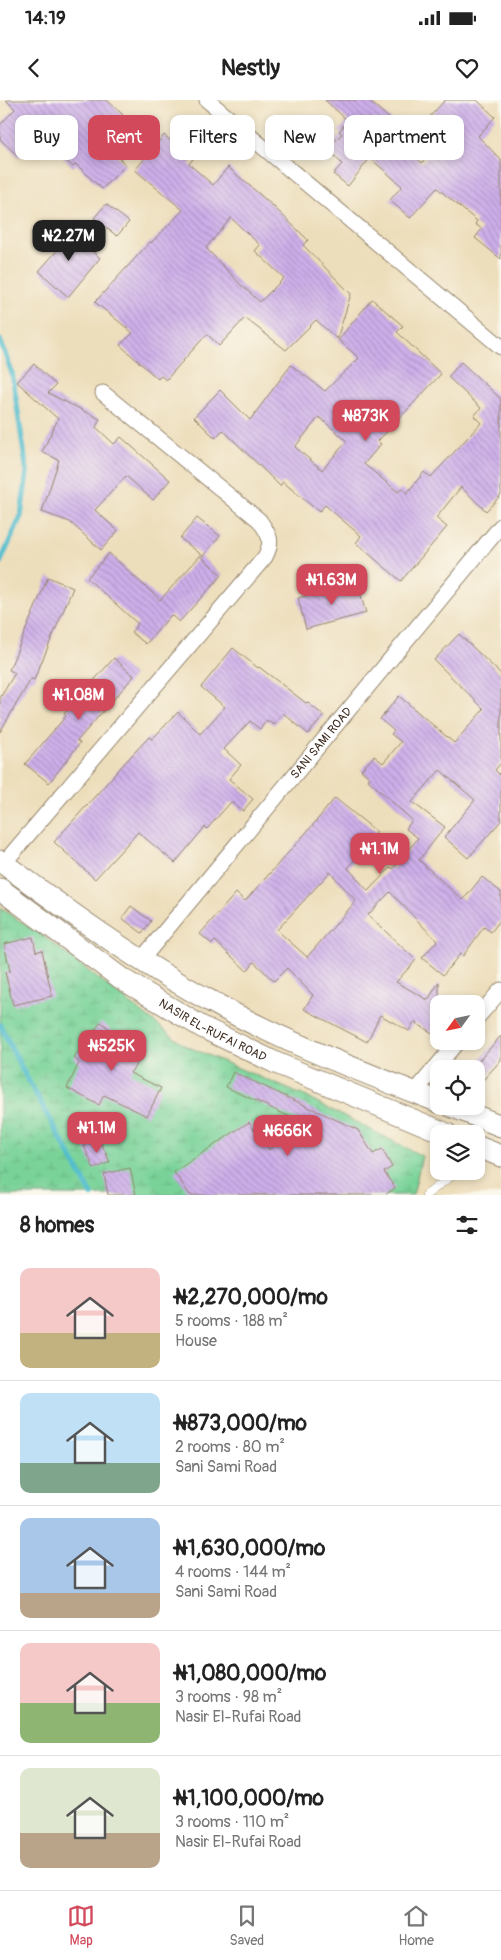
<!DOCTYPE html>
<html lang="en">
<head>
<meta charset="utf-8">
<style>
	:root { --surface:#fff; --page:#f2f2f2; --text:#222; --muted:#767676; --line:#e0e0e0; --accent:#d1495b }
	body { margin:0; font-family:Pangolin,sans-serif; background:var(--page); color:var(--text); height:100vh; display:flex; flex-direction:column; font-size:19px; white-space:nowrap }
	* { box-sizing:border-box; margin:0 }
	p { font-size:16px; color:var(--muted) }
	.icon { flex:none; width:28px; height:28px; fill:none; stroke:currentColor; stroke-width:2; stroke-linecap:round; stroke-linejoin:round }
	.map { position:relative; height:1095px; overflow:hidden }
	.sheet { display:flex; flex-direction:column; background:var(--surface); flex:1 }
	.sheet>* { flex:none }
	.top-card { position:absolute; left:15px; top:15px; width:471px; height:45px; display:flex; gap:10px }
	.needle { width:32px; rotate:237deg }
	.controls { position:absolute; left:430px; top:895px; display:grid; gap:10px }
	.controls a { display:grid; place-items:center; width:55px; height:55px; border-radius:10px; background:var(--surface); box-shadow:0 2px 8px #0003; font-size:25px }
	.price { position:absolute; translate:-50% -42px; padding:0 11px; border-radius:10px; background:var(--accent); color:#fff; font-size:16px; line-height:32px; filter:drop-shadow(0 1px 2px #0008) }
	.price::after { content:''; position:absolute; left:50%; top:30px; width:15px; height:11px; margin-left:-8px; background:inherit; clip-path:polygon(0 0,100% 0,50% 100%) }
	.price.selected { background:#222; color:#fff }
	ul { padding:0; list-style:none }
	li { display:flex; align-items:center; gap:15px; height:125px; padding:0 20px }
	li+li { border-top:1px solid var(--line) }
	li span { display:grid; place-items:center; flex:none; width:140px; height:100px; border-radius:10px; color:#555 }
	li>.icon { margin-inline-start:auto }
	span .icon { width:60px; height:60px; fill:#fffc; stroke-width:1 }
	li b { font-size:21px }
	h2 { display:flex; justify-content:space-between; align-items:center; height:60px; padding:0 20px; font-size:21px }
	.tag { padding:0 18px; border-radius:10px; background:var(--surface); box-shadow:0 2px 8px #0003; font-size:18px; line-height:45px }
	.tag.selected { background:var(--accent); color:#fff }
	.status { display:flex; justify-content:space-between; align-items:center; height:35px; padding:0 25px; background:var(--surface); direction:ltr }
	.status svg { height:14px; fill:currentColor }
	header { display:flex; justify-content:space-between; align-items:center; height:65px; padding:0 20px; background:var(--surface); font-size:22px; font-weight:800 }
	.dock { display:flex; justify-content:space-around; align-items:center; height:70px; border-top:1px solid var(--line); background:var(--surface); font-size:14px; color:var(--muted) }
	.dock a { display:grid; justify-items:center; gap:2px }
	.dock .selected { color:var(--accent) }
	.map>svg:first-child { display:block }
</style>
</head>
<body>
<div class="status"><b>14:19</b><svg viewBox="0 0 49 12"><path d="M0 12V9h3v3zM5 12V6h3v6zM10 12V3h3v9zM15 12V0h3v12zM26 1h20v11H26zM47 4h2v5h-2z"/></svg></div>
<header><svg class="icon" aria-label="back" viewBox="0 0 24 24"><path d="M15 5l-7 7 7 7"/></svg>Nestly<svg class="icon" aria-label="heart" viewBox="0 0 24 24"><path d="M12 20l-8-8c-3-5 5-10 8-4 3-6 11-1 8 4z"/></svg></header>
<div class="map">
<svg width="501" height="1095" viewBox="0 0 501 1095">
	<defs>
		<pattern id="wetland-marsh" width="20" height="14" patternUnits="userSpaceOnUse" patternTransform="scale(1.25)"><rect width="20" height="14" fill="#79d399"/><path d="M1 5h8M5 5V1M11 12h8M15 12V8" fill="none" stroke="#6ab583"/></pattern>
		<pattern id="building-back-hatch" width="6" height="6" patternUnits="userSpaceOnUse" patternTransform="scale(1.25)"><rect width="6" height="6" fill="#ceafeb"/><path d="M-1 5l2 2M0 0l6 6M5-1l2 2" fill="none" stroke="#a88fbe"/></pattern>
	</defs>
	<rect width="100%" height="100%" fill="#fbf7ec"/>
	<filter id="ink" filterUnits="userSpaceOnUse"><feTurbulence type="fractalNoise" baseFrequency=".02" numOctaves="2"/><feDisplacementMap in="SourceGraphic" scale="10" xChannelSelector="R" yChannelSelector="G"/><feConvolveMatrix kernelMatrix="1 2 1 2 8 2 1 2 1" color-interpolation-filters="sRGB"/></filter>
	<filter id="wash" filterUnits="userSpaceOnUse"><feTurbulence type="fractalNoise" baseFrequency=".0096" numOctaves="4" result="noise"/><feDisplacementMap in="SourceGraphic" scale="20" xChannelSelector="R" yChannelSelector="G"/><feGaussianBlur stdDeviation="1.12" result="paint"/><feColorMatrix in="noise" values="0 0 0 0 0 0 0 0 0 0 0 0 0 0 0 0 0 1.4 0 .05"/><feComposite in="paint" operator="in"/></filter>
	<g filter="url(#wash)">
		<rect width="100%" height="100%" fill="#eddebb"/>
		<path fill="url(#wetland-marsh)" stroke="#5a7e5c" d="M 0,808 L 42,835 L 184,945 L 307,997 L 422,1056 L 413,1095 L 0,1095 Z"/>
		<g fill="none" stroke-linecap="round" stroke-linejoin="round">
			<path stroke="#53bece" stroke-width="5.5" d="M 0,240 L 12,273 L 27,372 L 21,416 L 0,463
				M 0,925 L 23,971 L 92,1095"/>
		</g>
		<g id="blocks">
			<path fill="url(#building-back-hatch)" fill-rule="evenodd" d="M 6,0 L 107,0 L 123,15 L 99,39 L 126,65 L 102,89 L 76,64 L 73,67 L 40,35 L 19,57 L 0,39 L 0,25 L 15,9 Z
				M 325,0 L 368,0 L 408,34 L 400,43 L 422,63 L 444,38 L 426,21 L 445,0 L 477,0 L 495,17 L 478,36 L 501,60 L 501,159 L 475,138 L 482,129 L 475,124 L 477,121 L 437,88 L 410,118 L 390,100 L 402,86 L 370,58 L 348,86 L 333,74 L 342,64 L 327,48 L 342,34 L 339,31 L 348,21 Z
				M 164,35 L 193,59 L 189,64 L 213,85 L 228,67 L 273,106 L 308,140 L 303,145 L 351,194 L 337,239 L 316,220 L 286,250 L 245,218 L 219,246 L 207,234 L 166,280 L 161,276 L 158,279 L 120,245 L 133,233 L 95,202 L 150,142 L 151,143 L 183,110 L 135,70 ZM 231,118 L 260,145 L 255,151 L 284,178 L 260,202 L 241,185 L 206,148 Z
				M 106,104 L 129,122 L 117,136 L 94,118 Z
				M 63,125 L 100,158 L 68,197 L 39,171 L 62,145 L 53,138 Z
				M 372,199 L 403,226 L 397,232 L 441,274 L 378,341 L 381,344 L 364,364 L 398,392 L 401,388 L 407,393 L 424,372 L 431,377 L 481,323 L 474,316 L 481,308 L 448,277 L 461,262 L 501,299 L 501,395 L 486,411 L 461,387 L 436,418 L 447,427 L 401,481 L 356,443 L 361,436 L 325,405 L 319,412 L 283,382 L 280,386 L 223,330 L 215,338 L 194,317 L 220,290 L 250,320 L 291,265 L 325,291 L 359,258 L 338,240 ZM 319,317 L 347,341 L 322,370 L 295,347 Z
				M 34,264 L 56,285 L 48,293 L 100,319 L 96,327 L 114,344 L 121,337 L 170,380 L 153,400 L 126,376 L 95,410 L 118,431 L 101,450 L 70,422 L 42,412 L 59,360 L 42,352 L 58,319 L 17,282 Z
				M 197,418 L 220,436 L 203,456 L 180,438 Z
				M 109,453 L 160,500 L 200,456 L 222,475 L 179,522 L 171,515 L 146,544 L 131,532 L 138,524 L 87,478 Z
				M 48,477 L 73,488 L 34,580 L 31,579 L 0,632 L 0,598 L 15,573 L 9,570 Z
				M 357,482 L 366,513 L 306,529 L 298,498 Z
				M 459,534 L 501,574 L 501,663 L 495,670 L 501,676 L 501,721 L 468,758 L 444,737 L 475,700 L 440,670 L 412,702 L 445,727 L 419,760 L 463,800 L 482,777 L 501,792 L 501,819 L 491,832 L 484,827 L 463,856 L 460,854 L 443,875 L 422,858 L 437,841 L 390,792 L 368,815 L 416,860 L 396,882 L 428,900 L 439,882 L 439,925 L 434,934 L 414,922 L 409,931 L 380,915 L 367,942 L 304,909 L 313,895 L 287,868 L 274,881 L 254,862 L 247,871 L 215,841 L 212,844 L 200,834 L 236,793 L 245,801 L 312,726 L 335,698 L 377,732 L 348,768 L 368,791 L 391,767 L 393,769 L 418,738 L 406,729 L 412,720 L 368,680 L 370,678 L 361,670 L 374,656 L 383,663 L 401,642 L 391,634 L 394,631 L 380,619 L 399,596 L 454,643 L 484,609 L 434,560 ZM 330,772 L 356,801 L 307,857 L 277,830 Z
				M 233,548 L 258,568 L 259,567 L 306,603 L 307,602 L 324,616 L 308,634 L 283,613 L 274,625 L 267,620 L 260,629 L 250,621 L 224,649 L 241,665 L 229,679 L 253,699 L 243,711 L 231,702 L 207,729 L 205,727 L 175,763 L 138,732 L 95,779 L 54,742 L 131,656 L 149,637 L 152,639 L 178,612 L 200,634 L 225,607 L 201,587 Z
				M 114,558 L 134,576 L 77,641 L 80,643 L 49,683 L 25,664 L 66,616 L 64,614 Z
				M 131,806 L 151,821 L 142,833 L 122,818 Z
				M 33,837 L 36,852 L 42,850 L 52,896 L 13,905 L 5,872 L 10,871 L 4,844 Z
				M 101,922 L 143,955 L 130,973 L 161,988 L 147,1016 L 104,995 L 99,1005 L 67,988 L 79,963 L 74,958 Z
				M 501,936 L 501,960 L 476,988 L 476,964 Z
				M 233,972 L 358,1030 L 373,1054 L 382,1049 L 392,1067 L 384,1072 L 395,1088 L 385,1095 L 190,1095 L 174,1072 L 249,1022 L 269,1050 L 301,1022 L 226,987 Z
				M 99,1039 L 110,1062 L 94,1069 L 84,1046 Z
				M 130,1068 L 136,1095 L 108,1095 L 104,1074 Z"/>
		</g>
	</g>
	<g filter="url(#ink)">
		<use href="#blocks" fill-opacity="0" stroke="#94846c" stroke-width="1"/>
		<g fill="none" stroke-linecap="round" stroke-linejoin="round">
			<defs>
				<path id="lane" d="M 426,1095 L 458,1071"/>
				<g id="street">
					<path d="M 207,0 L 501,247"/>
					<path d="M 4,763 L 265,457 C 274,440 269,434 259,420 L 103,293"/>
					<path id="s1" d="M 141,860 L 501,426"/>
					<path d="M 476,919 L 501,890"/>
					<path d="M 415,992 L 458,941"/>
				</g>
				<g id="secondary">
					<path d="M 0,761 C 68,811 139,863 214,903 C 286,943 363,972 439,1002"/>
					<path id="s2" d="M 0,789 L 122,879 L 202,927 L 276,963 L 447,1034"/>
					<path d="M 451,1006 L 501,1026"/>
					<path d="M 476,1046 L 501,1056"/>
				</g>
			</defs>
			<use href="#lane" stroke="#94846c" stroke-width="9"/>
			<use href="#street" stroke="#94846c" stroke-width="17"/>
			<use href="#secondary" stroke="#94846c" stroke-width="23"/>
			<use href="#lane" stroke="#fff" stroke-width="8"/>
			<use href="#street" stroke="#fff" stroke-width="15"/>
			<use href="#secondary" stroke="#fff" stroke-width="21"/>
		</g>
	</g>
	<g text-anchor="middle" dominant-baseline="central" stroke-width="5" stroke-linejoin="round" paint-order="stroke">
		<g font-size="12" fill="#3b2a1e" stroke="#fbf7ec">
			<text stroke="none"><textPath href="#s1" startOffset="282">SANI SAMI ROAD</textPath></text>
			<text stroke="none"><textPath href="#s2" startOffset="256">NASIR EL-RUFAI ROAD</textPath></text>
		</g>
	</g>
</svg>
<div class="controls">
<a><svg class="needle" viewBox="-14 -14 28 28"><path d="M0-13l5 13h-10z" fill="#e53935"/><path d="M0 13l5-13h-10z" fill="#767676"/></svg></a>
<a><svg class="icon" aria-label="locate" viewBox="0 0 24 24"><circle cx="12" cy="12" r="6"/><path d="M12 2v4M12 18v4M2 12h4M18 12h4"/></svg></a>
<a><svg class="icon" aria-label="layers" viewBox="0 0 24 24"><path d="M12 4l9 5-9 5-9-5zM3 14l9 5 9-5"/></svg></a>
</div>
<b class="price selected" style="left:69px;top:162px">₦2.27M</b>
<b class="price" style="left:366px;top:342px">₦873K</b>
<b class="price" style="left:332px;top:506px">₦1.63M</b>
<b class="price" style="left:79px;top:621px">₦1.08M</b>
<b class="price" style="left:380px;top:775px">₦1.1M</b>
<b class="price" style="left:112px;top:972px">₦525K</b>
<b class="price" style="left:97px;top:1054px">₦1.1M</b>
<b class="price" style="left:288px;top:1057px">₦666K</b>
<div class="top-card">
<a class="tag">Buy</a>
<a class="tag selected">Rent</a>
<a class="tag">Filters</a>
<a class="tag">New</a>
<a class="tag">Apartment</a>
</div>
</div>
<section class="sheet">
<h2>8 homes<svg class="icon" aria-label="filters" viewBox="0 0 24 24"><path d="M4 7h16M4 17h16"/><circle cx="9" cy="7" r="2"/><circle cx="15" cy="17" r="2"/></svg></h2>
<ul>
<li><span style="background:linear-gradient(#f6c9c9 65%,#c2b280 0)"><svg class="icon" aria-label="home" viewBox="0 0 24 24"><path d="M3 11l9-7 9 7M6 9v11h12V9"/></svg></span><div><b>₦2,270,000/mo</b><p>5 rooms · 188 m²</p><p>House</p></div></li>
<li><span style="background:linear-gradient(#bfe0f5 70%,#7fa58c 0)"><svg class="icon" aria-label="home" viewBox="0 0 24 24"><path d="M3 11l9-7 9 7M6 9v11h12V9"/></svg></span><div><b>₦873,000/mo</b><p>2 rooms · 80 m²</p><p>Sani Sami Road</p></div></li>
<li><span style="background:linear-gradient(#a9c7e8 75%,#b9a48a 0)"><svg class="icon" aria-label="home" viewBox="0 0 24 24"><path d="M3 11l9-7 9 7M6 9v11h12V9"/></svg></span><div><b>₦1,630,000/mo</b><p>4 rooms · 144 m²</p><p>Sani Sami Road</p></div></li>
<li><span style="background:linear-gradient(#f6c9c9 60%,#8fb573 0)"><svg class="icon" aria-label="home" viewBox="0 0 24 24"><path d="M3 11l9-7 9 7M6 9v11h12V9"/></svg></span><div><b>₦1,080,000/mo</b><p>3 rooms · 98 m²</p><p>Nasir El-Rufai Road</p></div></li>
<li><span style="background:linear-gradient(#dfe7d0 65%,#b9a48a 0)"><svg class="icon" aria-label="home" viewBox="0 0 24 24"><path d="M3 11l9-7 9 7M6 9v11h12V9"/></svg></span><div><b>₦1,100,000/mo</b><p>3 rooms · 110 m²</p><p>Nasir El-Rufai Road</p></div></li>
</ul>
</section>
<nav class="dock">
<a class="selected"><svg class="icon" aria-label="map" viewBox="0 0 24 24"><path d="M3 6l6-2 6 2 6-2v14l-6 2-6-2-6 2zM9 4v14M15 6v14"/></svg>Map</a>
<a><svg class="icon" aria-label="saved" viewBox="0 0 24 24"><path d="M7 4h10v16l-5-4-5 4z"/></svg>Saved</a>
<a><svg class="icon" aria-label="home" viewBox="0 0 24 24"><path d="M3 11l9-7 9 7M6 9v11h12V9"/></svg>Home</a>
</nav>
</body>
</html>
